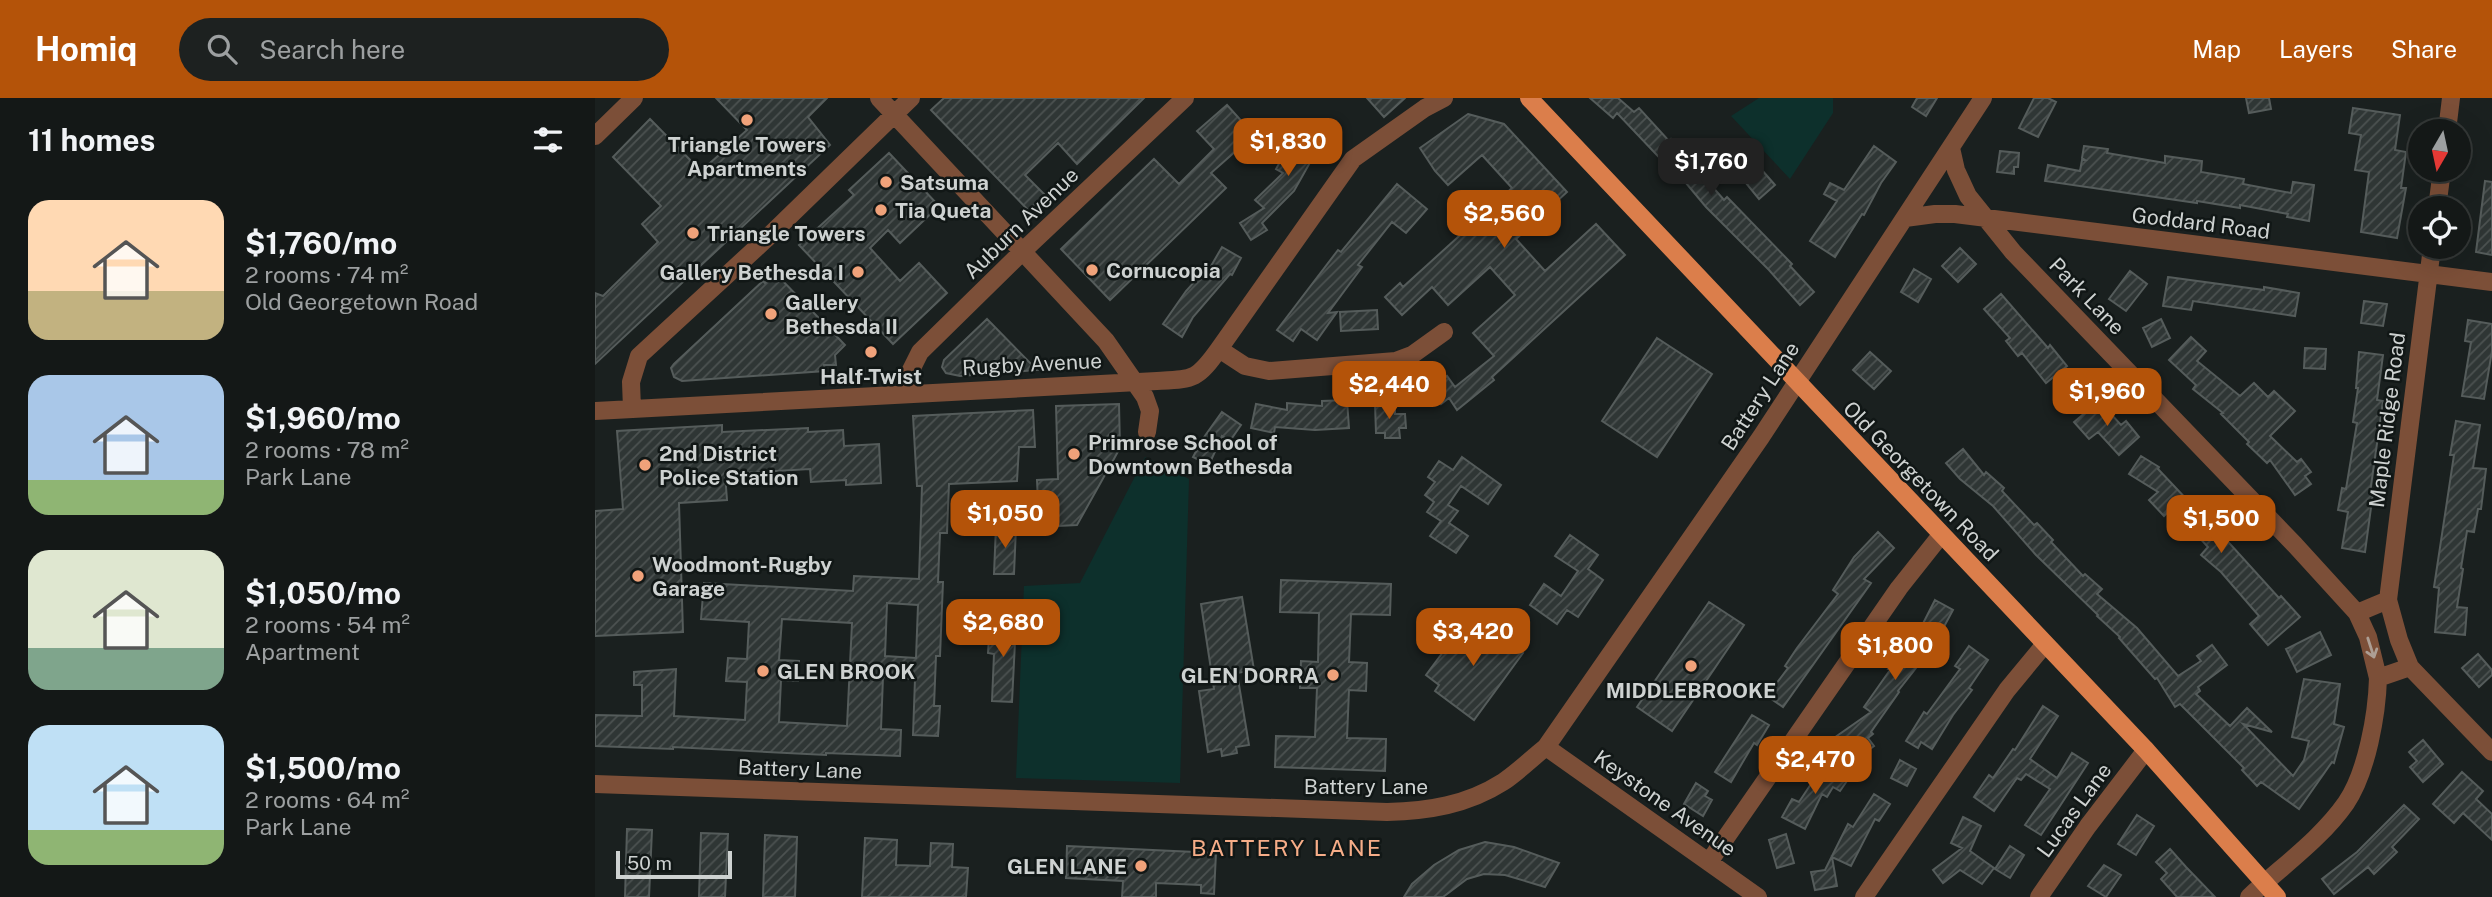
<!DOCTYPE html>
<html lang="en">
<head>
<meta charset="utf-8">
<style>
	:root { --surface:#141817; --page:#1d2120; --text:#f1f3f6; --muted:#9da0a1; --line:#333736; --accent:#b45309 }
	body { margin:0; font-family:"Public Sans",sans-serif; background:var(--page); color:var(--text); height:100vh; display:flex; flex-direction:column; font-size:26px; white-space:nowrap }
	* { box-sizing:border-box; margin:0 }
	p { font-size:23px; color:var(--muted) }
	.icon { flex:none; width:38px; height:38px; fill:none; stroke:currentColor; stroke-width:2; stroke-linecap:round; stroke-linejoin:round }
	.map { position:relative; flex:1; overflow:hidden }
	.drawer { display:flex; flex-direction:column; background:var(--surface); width:595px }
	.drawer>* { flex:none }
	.needle { width:46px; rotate:189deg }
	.fabs { position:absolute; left:1813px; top:21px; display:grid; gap:14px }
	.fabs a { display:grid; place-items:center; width:63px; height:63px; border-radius:50%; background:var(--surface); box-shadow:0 7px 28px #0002,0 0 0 2px var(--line); font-size:35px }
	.scale { position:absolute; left:21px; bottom:18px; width:116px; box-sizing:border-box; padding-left:7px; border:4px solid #ced2d1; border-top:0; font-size:19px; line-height:24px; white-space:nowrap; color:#ced2d1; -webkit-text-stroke:5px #111716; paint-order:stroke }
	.price { position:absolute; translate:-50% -60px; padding:0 16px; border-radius:14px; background:var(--accent); color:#fff; font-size:23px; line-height:46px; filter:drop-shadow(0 2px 4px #0008) }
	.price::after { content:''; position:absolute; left:50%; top:42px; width:21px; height:16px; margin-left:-10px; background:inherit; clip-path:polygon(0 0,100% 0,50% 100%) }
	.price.current { background:#222; color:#fff }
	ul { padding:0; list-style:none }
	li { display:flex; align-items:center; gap:21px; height:175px; padding:0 28px }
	li span { display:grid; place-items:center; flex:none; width:196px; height:140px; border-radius:21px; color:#555 }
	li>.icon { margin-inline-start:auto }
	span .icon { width:84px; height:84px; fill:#fffc; stroke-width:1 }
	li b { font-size:30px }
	h2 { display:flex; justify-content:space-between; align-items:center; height:84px; padding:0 28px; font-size:30px }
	header { display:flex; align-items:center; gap:42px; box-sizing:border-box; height:98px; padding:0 35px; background:var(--accent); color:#fff }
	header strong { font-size:33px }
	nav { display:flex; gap:38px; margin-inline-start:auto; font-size:24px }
	.search { width:490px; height:63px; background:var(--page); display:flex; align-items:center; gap:18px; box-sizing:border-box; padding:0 24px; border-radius:38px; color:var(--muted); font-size:26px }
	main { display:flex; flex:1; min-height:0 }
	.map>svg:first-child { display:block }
</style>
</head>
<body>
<header>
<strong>Homiq</strong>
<div class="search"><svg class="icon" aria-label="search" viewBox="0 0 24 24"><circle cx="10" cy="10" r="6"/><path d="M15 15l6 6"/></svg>Search here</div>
<nav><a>Map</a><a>Layers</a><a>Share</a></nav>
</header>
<main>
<section class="drawer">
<h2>11 homes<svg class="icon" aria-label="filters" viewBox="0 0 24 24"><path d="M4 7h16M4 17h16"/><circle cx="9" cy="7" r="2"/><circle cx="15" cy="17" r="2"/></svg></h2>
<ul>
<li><span style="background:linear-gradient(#ffd9b3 65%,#c2b280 0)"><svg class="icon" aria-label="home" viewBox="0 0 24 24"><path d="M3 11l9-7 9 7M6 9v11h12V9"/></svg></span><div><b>$1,760/mo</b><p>2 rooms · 74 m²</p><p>Old Georgetown Road</p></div></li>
<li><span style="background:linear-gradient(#a9c7e8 75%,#8fb573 0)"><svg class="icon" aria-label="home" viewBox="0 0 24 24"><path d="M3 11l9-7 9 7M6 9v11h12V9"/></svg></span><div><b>$1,960/mo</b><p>2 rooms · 78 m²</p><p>Park Lane</p></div></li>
<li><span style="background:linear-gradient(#dfe7d0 70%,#7fa58c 0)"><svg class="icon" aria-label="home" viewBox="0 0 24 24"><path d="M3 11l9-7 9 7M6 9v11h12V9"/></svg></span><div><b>$1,050/mo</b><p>2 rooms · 54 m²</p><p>Apartment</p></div></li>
<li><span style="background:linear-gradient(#bfe0f5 75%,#8fb573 0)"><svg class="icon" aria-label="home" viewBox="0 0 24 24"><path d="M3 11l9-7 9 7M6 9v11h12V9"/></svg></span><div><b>$1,500/mo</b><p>2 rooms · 64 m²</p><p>Park Lane</p></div></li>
</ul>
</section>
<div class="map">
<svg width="1897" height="799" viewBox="0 0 1897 799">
	<defs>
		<pattern id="building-hatch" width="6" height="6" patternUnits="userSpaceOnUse" patternTransform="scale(1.75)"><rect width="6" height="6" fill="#2f3635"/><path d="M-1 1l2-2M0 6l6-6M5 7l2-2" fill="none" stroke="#4c5251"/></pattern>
	</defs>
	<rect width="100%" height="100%" fill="#1a201f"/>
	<path fill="#0d302c" d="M 1164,0 L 1238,0 L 1238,15 L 1195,81 L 1136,18 Z
		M 550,359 L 594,381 L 585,685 L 421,680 L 429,488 L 485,485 Z"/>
	<path fill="url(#building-hatch)" stroke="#555c5b" stroke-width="2" fill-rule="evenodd" d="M 121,0 L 232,0 L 213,19 L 235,47 L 0,266 L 0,195 L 8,198 L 63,144 L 47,126 L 66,108 L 18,59 L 55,21 L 106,73 L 152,32 Z
		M 349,0 L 549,0 L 482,66 L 463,45 L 430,77 L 452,99 L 436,115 L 336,12 Z
		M 772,0 L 810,0 L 789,19 Z
		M 995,0 L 1023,0 L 1039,14 L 1044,10 L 1074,43 L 1076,41 L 1129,102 L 1132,99 L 1197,166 L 1195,168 L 1219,194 L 1205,207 L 1174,172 L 1111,109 L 1081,73 L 1079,75 L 1022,15 L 1018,20 Z
		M 1322,0 L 1342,0 L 1331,18 L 1317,9 Z
		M 1439,0 L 1453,0 L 1461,4 L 1443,39 L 1424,30 Z
		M 1651,0 L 1674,0 L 1676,11 L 1654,15 Z
		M 632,7 L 659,37 L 616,75 L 631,90 L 515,202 L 466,151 L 559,61 L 584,86 L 619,51 L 602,33 Z
		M 1758,10 L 1805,17 L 1800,52 L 1811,54 L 1806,90 L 1811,90 L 1802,140 L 1766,134 L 1774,74 L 1760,72 L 1766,37 L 1754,35 Z
		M 873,16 L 909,26 L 972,94 L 921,141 L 950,173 L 1001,126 L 1030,157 L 897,279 L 899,282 L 862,312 L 854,300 L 846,306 L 835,290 L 852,278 L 860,289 L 899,258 L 878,235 L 920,197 L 895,169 L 853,207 L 837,189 L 807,217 L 790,199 L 805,185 L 808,189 L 917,90 L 887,57 L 853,87 L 840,73 L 825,50 Z
		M 727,23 L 744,36 L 733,50 L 726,45 L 699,93 L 667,125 L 672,132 L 656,142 L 645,125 L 669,110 L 660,102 L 688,75 L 681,71 L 693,49 L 703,54 Z
		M 1279,48 L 1301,64 L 1286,85 L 1269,117 L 1267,116 L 1240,159 L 1215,143 L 1242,103 L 1229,96 L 1235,85 L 1249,92 Z
		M 1489,48 L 1513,51 L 1512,55 L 1570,65 L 1570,58 L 1607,63 L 1606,74 L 1649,81 L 1648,86 L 1696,95 L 1698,84 L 1719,87 L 1714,123 L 1692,119 L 1693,116 L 1645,107 L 1645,110 L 1602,103 L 1602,105 L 1450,83 L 1453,67 L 1485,73 L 1487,62 L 1490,62 L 1487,60 Z
		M 1405,53 L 1424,55 L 1423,69 L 1419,69 L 1419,76 L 1402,74 Z
		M 294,55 L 344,108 L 305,145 L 293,132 L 275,150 L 305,183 L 324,165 L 352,195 L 298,246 L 204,147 L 259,97 L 254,92 Z
		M 1166,71 L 1180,87 L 1164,101 L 1150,84 Z
		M 1890,83 L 1897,84 L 1897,157 L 1881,154 Z
		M 802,86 L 832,111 L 811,135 L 797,124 L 763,167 L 767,169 L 733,215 L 742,214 L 722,242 L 706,231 L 698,243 L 682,232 L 743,152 L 746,154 Z
		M 627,149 L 646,160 L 637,177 L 635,176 L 598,219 L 587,239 L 568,226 L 591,193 L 609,173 L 612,175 Z
		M 1365,150 L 1381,166 L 1363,184 L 1347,168 Z
		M 1319,171 L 1336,181 L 1323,204 L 1306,194 Z
		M 1535,173 L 1552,186 L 1531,213 L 1514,201 Z
		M 180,175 L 250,247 L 240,257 L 241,267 L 229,267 L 230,273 L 87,283 L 79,279 L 76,270 L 79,266 L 168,183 L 170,185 Z
		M 1573,179 L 1669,192 L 1669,189 L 1704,195 L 1700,218 L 1598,203 L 1596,212 L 1568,208 Z
		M 1406,196 L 1453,250 L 1455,247 L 1472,268 L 1451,285 L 1427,255 L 1423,258 L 1411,243 L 1415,240 L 1389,211 Z
		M 1769,203 L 1792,206 L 1788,228 L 1766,225 Z
		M 782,212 L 783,231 L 746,233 L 745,214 Z
		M 392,221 L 442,272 L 365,278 L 351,275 L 347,269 L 349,262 Z
		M 1566,221 L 1575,240 L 1557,249 L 1548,230 Z
		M 1873,222 L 1897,226 L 1897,253 L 1889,301 L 1867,298 L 1876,244 L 1870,243 Z
		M 1596,239 L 1611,253 L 1602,263 L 1645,298 L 1659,285 L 1673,299 L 1679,293 L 1700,313 L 1675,338 L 1702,364 L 1706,361 L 1716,374 L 1710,378 L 1716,386 L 1700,397 L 1675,362 L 1672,365 L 1652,346 L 1654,344 L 1626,316 L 1628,315 L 1598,291 L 1601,287 L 1574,262 Z
		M 1062,240 L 1117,276 L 1062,359 L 1007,323 Z
		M 1710,250 L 1731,251 L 1730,271 L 1709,270 Z
		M 1275,254 L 1296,273 L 1279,291 L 1258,272 Z
		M 1764,254 L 1788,257 L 1782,302 L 1788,303 L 1775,395 L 1778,395 L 1770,454 L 1747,450 L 1753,414 L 1743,412 L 1747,390 L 1751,391 L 1762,325 L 1758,324 L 1763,290 L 1761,290 Z
		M 752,302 L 754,330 L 720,332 L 680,329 L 679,335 L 656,330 L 661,306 L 692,312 L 692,305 L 727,308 L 727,303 Z
		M 1504,303 L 1526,327 L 1531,323 L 1544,339 L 1524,357 L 1503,334 L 1494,341 L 1479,324 Z
		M 800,305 L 800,316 L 810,316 L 811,330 L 804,330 L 805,340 L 790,340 L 790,335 L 781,335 L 780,306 Z
		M 524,306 L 525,350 L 482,427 L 444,429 L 442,382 L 463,381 L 461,308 Z
		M 438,312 L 440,349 L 424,349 L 422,383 L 354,386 L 352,435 L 345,435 L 343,484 L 348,484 L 345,558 L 341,558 L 339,608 L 345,608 L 343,638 L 318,637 L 320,581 L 288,579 L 286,631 L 306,632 L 305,658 L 231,655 L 231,657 L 78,649 L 78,651 L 0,648 L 0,617 L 47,618 L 47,587 L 39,587 L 39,574 L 81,571 L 79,618 L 150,622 L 152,584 L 131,583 L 133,560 L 152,561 L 154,524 L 106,521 L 109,485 L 258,493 L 259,478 L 324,481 L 327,388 L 322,388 L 318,318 ZM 292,505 L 323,507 L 321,560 L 290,558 ZM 187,521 L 257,525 L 252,628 L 184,624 L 186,582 L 203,583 L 204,563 L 184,562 Z
		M 627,314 L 646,327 L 635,343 L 627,338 L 614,367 L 598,359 L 607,342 Z
		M 1861,323 L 1885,327 L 1878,370 L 1891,371 L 1886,411 L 1883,411 L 1879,434 L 1872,433 L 1866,470 L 1868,471 L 1862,509 L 1872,510 L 1870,537 L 1840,534 L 1844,490 L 1839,489 L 1859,357 L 1855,357 Z
		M 127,327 L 127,334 L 213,330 L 213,334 L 248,332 L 249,348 L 284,346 L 286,385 L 251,387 L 251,382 L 216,384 L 215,371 L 130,376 L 132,402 L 84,405 L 88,534 L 0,538 L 0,413 L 28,411 L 22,333 Z
		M 1368,351 L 1389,377 L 1391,374 L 1409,390 L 1407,393 L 1439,427 L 1442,425 L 1458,442 L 1456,444 L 1488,478 L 1490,476 L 1507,491 L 1502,496 L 1542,530 L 1583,578 L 1606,563 L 1602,558 L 1617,547 L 1632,567 L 1603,589 L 1605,593 L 1601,596 L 1635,628 L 1652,610 L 1677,634 L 1648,626 L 1698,678 L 1709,662 L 1714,643 L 1697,639 L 1709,581 L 1745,586 L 1739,626 L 1749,629 L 1739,665 L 1737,664 L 1704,711 L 1666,684 L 1662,688 L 1647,672 L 1649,670 L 1585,606 L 1580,609 L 1562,580 L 1560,581 L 1524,540 L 1525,539 L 1502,518 L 1503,517 L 1441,457 L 1398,408 L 1365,381 L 1351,365 Z
		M 1546,358 L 1564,369 L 1563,371 L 1596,406 L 1598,405 L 1684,500 L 1686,498 L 1705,519 L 1673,547 L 1655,526 L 1664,518 L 1626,474 L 1606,457 L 1613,449 L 1577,410 L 1569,418 L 1554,402 L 1563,394 L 1534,376 Z
		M 867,359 L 906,387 L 893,406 L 866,388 L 853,407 L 863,413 L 854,425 L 873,438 L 861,455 L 835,438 L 846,423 L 832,414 L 839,404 L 830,397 L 840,384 L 833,379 L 844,363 L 858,372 Z
		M 401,428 L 421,429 L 419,476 L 399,476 Z
		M 1283,434 L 1299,450 L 1269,481 L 1276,485 L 1188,609 L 1172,598 L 1193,570 L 1190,568 L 1202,550 L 1243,496 L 1238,492 L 1259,459 Z
		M 975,437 L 1003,457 L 993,471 L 1008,482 L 983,519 L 972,512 L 962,526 L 935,507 L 949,486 L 966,498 L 983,473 L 960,458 Z
		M 686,482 L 796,486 L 795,517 L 756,516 L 754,564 L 772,565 L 771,593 L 754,592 L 752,640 L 791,641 L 790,673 L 680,669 L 681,638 L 720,639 L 722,590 L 705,590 L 706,563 L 723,564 L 724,515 L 685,514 Z
		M 647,499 L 659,572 L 642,575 L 654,647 L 641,649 L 642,655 L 627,658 L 626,651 L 613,654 L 604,593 L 619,591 L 606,506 Z
		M 1340,502 L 1358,512 L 1344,538 L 1348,541 L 1342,554 L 1336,551 L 1303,593 L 1304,594 L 1276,634 L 1278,636 L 1273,640 L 1279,648 L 1260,662 L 1245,654 L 1247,652 L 1241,648 L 1243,645 L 1239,640 L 1276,614 L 1269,609 L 1295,572 L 1293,571 L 1313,547 L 1316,549 Z
		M 1114,504 L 1149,527 L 1077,633 L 1042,609 Z
		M 395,523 L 421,524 L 417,604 L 397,603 L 399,556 L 393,555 Z
		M 871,523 L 885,534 L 890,527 L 928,555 L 879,622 L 840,593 L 844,587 L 831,577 Z
		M 1725,534 L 1736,557 L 1702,574 L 1691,551 Z
		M 1374,548 L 1393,562 L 1374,590 L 1377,592 L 1358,617 L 1337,651 L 1326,644 L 1323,650 L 1311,643 L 1329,614 L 1332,616 L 1365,571 L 1360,568 Z
		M 1883,556 L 1897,572 L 1897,577 L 1884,589 L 1867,570 Z
		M 1448,608 L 1463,618 L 1435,661 L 1462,680 L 1477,655 L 1493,665 L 1446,737 L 1430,727 L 1455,691 L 1431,676 L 1426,682 L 1422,680 L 1399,713 L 1379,699 L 1394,677 L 1398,680 L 1418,651 L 1420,652 Z
		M 1157,617 L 1174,627 L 1162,647 L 1159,645 L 1136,684 L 1120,674 Z
		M 1828,642 L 1848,666 L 1828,684 L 1815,669 L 1822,663 L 1814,654 Z
		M 1305,662 L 1321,671 L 1312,688 L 1296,680 Z
		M 1230,665 L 1254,680 L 1245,693 L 1238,689 L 1232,699 L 1227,696 L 1210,731 L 1187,719 L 1197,701 L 1204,704 Z
		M 1867,674 L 1888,693 L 1881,701 L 1897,716 L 1897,742 L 1868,715 L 1859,725 L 1838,706 Z
		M 1101,685 L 1113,693 L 1110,698 L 1117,702 L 1108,718 L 1089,706 Z
		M 1279,696 L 1295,706 L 1284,723 L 1280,721 L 1256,768 L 1237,759 L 1242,788 L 1220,792 L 1216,774 L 1230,772 L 1253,726 L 1258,729 Z
		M 1809,707 L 1824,721 L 1797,749 L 1802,754 L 1779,776 L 1773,769 L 1739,796 L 1727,781 L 1762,754 Z
		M 1542,717 L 1559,728 L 1541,757 L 1523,746 Z
		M 1368,719 L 1386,728 L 1375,753 L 1399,770 L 1387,786 L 1365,772 L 1348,785 L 1338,772 L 1367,750 L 1356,745 Z
		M 32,731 L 57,732 L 54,799 L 30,799 Z
		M 106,735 L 133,736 L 130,799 L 104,799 Z
		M 1191,736 L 1199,765 L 1182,770 L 1174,742 Z
		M 170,737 L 202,739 L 200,799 L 168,799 Z
		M 270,740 L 302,742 L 301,767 L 335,768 L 336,745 L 358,746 L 357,769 L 373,770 L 371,799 L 267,799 Z
		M 890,744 L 919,749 L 964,765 L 950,789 L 910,777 L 889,776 L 872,781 L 848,799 L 809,799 L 817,786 L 839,767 L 864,752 Z
		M 472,748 L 621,755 L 619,796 L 606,795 L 606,787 L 561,785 L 561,799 L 527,799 L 528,783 L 471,780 Z
		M 1415,748 L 1429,757 L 1415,780 L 1400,771 Z
		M 1575,751 L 1591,769 L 1620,799 L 1582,799 L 1566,781 L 1572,775 L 1561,764 Z
		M 1509,767 L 1526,777 L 1511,799 L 1493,788 Z"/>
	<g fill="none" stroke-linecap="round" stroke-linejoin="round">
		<path stroke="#7c4f38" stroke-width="18" d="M 284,0 L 511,243 L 550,299 L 555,313 L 552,334
			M 1852,33 L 1856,0
			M 0,38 L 39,0
			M 1356,50 L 1361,72 L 1373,98 L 1418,154 L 1700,447 L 1762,515
			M 1842,110 L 1847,72
			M 1310,120 L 1340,116 L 1360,116 L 1897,184
			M 624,251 L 650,268 L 674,273 L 801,263 L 817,257 L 849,234
			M 312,295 L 312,280 L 325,254 L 429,152 L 590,0
			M 37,311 L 36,284 L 44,258 L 171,141 L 316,0
			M 0,313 L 562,283 C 599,281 602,282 624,251 L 758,61 L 830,10 L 849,0
			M 1793,502 L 1837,149
			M 1815,569 L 1783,580 L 1773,539 L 1762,515 L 1793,502 L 1804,542 L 1815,569 L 1897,654
			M 951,649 L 1163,799
			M 0,686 L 792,714 C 833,713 872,707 908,684 C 923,674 937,660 951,649 L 1166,339 L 1388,0
			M 1114,764 L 1304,490 L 1346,437
			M 1269,799 L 1412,592 L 1450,546
			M 1444,799 L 1493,728 L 1551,652
			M 1654,799 C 1686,769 1726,741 1751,705 C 1772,674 1782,616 1783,580"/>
		<path stroke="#db7e4b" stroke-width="18" d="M 934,0 L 1551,652 L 1682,799"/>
	</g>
	<defs><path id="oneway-shaft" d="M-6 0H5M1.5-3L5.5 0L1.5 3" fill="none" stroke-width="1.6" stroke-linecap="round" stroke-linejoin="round" transform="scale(1.75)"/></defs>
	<use stroke="#ad9e94" href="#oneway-shaft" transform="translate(1776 550) rotate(72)"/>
	<g fill="#f0a27a" stroke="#111716" stroke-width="2.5">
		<circle cx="152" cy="22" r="7"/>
		<circle cx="291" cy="84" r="7"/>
		<circle cx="286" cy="112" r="7"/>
		<circle cx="98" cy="135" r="7"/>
		<circle cx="497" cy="172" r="7"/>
		<circle cx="263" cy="174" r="7"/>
		<circle cx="176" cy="216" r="7"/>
		<circle cx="276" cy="254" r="7"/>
		<circle cx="479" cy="356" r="7"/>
		<circle cx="50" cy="367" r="7"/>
		<circle cx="43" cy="478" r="7"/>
		<circle cx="1096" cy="568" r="7"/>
		<circle cx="168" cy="573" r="7"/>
		<circle cx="738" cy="577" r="7"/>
		<circle cx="546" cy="768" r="7"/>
	</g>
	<g text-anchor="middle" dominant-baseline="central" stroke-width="5" stroke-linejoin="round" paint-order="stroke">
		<g font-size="21" font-weight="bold" fill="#ced2d1" stroke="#111716" text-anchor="start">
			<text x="152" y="46" text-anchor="middle">Triangle Towers<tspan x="152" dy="24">Apartments</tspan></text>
			<text x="305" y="84">Satsuma</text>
			<text x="300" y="112">Tia Queta</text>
			<text x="112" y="135">Triangle Towers</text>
			<text x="511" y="172">Cornucopia</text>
			<text x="249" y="174" text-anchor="end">Gallery Bethesda I</text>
			<text x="190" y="204">Gallery<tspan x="190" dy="24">Bethesda II</tspan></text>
			<text x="276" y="278" text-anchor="middle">Half-Twist</text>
			<text x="493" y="344">Primrose School of<tspan x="493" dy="24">Downtown Bethesda</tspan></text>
			<text x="64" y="355">2nd District<tspan x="64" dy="24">Police Station</tspan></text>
			<text x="57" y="466">Woodmont-Rugby<tspan x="57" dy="24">Garage</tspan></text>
			<text x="182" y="573">GLEN BROOK</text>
			<text x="724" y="577" text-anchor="end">GLEN DORRA</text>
			<text x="1096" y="592" text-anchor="middle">MIDDLEBROOKE</text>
			<text x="532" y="768" text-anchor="end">GLEN LANE</text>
		</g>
		<g font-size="21" fill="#ced2d1" stroke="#111716">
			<text transform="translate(426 125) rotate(-44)">Auburn Avenue</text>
			<text transform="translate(1606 125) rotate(7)">Goddard Road</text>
			<text transform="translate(1492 198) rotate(46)">Park Lane</text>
			<text transform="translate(437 266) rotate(-3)">Rugby Avenue</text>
			<text transform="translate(1165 298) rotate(-57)">Battery Lane</text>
			<text transform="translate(1792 322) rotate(-83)">Maple Ridge Road</text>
			<text transform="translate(1326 383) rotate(46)">Old Georgetown Road</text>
			<text transform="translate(205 671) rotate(2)">Battery Lane</text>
			<text x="771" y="688">Battery Lane</text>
			<text transform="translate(1070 705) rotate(35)">Keystone Avenue</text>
			<text transform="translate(1479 712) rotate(-54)">Lucas Lane</text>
		</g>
		<g font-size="23" letter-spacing="2" fill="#f6ad88" stroke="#111716">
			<text x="692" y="749">BATTERY LANE</text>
		</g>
	</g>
</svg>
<div class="fabs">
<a><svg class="needle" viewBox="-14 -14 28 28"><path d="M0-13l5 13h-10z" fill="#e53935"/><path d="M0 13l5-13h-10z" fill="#9da0a1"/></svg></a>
<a><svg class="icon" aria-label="locate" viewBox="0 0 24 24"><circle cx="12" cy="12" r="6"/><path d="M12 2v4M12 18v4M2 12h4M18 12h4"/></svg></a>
</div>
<div class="scale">50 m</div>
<b class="price" style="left:693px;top:80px">$1,830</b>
<b class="price current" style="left:1116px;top:100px">$1,760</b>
<b class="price" style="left:909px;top:152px">$2,560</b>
<b class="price" style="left:794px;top:323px">$2,440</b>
<b class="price" style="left:1512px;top:330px">$1,960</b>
<b class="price" style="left:410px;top:452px">$1,050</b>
<b class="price" style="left:1626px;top:457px">$1,500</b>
<b class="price" style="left:408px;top:561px">$2,680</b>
<b class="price" style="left:878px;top:570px">$3,420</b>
<b class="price" style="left:1300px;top:584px">$1,800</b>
<b class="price" style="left:1220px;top:698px">$2,470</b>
</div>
</main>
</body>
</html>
